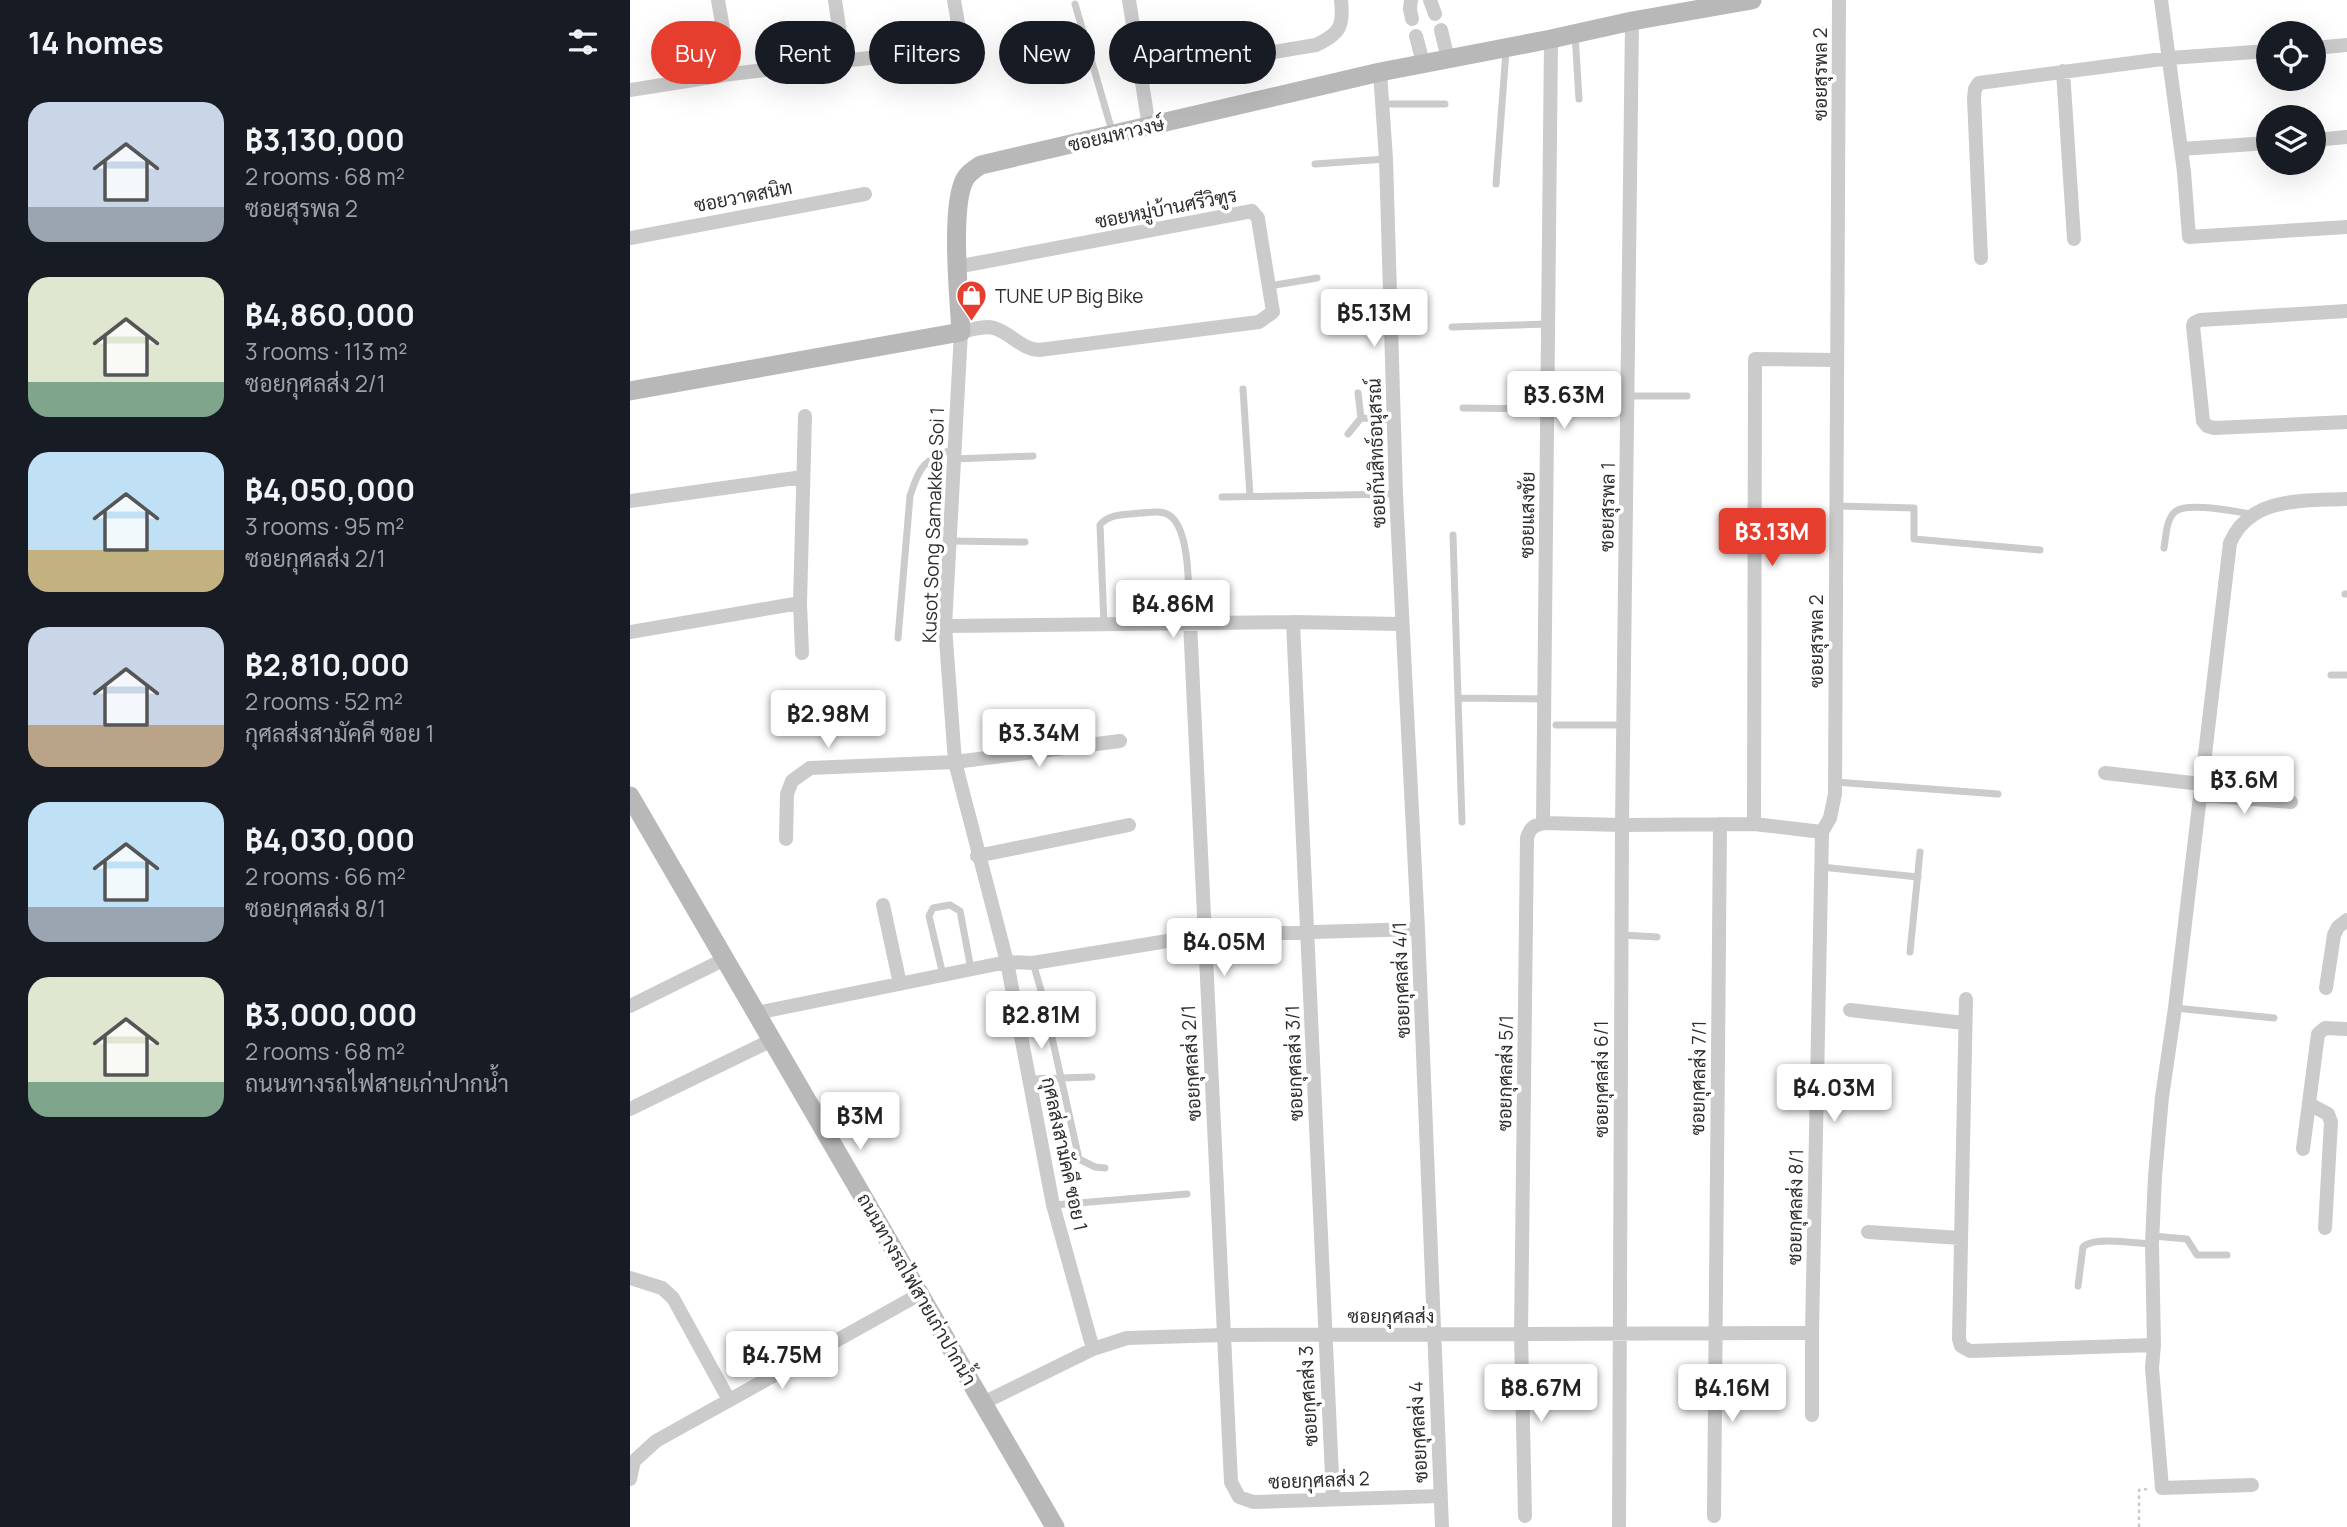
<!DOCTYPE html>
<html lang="en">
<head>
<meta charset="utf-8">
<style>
	:root { --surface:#171b24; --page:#242831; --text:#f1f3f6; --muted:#9ea1a6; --accent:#e53e2f }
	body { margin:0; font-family:Manrope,Sarabun,sans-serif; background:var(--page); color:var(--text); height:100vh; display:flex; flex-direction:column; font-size:26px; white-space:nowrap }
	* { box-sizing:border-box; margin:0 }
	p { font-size:23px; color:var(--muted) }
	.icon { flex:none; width:38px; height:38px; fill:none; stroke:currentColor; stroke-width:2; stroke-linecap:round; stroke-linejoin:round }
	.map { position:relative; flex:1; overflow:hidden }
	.panel { display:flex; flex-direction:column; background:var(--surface); width:630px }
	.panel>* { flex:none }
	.guide { position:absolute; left:21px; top:21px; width:665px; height:63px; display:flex; gap:14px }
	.controls { position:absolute; left:1626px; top:21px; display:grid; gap:14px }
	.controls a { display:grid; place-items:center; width:70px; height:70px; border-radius:50%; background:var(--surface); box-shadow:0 7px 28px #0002; font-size:35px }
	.price { position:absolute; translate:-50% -60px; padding:0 16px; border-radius:7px; background:#fff; color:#222; font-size:23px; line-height:46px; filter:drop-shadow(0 2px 4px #0008) }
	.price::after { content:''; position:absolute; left:50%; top:42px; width:21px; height:16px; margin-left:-10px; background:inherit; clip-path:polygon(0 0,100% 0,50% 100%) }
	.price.active { background:var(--accent); color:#fff }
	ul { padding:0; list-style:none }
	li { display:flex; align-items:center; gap:21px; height:175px; padding:0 28px }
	li span { display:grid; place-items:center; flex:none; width:196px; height:140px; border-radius:21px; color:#555 }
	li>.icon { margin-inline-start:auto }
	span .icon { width:84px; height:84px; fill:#fffc; stroke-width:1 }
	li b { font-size:30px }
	h2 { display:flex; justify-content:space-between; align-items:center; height:84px; padding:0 28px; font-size:30px }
	.tag { padding:0 24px; border-radius:32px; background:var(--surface); box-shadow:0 7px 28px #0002; font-size:24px; line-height:63px }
	.tag.active { background:var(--accent); color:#fff }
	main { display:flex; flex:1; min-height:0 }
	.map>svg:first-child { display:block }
</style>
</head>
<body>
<main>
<section class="panel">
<h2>14 homes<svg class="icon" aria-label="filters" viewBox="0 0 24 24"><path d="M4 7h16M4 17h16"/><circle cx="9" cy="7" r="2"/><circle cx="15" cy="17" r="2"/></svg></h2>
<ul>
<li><span style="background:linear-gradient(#c9d6e8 75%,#9aa5b1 0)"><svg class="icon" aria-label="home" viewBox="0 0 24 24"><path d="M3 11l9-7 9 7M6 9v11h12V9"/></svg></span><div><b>฿3,130,000</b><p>2 rooms · 68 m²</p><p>ซอยสุรพล 2</p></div></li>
<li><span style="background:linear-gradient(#dfe7d0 75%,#7fa58c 0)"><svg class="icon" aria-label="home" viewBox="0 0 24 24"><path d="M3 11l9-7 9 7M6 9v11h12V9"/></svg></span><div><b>฿4,860,000</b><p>3 rooms · 113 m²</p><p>ซอยกุศลส่ง 2/1</p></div></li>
<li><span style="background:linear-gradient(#bfe0f5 70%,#c2b280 0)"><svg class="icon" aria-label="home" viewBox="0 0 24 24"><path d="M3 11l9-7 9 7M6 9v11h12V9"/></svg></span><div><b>฿4,050,000</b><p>3 rooms · 95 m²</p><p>ซอยกุศลส่ง 2/1</p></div></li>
<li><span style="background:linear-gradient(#c9d6e8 70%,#b9a48a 0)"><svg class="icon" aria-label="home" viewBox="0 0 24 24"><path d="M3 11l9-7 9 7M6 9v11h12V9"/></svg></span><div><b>฿2,810,000</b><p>2 rooms · 52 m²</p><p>กุศลส่งสามัคคี ซอย 1</p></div></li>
<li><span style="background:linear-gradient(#bfe0f5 75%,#9aa5b1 0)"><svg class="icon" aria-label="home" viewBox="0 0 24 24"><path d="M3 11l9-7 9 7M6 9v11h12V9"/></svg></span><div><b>฿4,030,000</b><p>2 rooms · 66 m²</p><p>ซอยกุศลส่ง 8/1</p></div></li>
<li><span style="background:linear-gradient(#dfe7d0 75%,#7fa58c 0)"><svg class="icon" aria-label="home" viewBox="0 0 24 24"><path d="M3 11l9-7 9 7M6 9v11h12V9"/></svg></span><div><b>฿3,000,000</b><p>2 rooms · 68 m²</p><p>ถนนทางรถไฟสายเก่าปากน้ำ</p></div></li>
</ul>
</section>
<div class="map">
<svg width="1717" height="1527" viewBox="0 0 1717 1527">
	<rect width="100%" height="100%" fill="#fff"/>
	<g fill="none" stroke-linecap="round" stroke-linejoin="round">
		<path stroke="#cbcbcb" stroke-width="2.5" stroke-dasharray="3.5 3.5" stroke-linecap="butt" d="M 1509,1527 L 1509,1490 L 1517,1489"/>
		<path stroke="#cbcbcb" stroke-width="7" d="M 445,4 L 482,131
			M 945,34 L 949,99
			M 752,104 L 815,104
			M 685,164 L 756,159
			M 866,184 L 876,51
			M 639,286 L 687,278
			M 822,327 L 918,324
			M 613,389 L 620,496
			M 728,393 L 731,418
			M 998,396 L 1057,396
			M 833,408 L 917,409
			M 718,434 L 731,418 L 763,420
			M 324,459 L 403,456
			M 592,497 L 766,494
			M 1207,506 L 1284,508 L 1284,539 L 1410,550
			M 823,535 L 828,698 L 914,699
			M 320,541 L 395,542
			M 1534,548 C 1536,537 1536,518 1546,511 C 1559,502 1606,512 1623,514
			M 1715,594 L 1717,594
			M 474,624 L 470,525 C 479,513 496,515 510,513 C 518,513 529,510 537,514 C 562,525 558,598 560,622
			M 268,638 L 280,496 C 289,467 294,459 324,449
			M 1701,675 L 1717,675
			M 828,698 L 832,822
			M 926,725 L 993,725
			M 1205,782 L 1368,794
			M 1191,867 L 1288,877
			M 992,935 L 1027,937
			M 1280,952 L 1290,852
			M 403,963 L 413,997 L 449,1159 L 465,1167 L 475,1168
			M 313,975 L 299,916 L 303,908 L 320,905 L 330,911 L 341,969
			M 1545,1008 L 1644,1018
			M 399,1079 L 462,1077
			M 424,1205 L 557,1194
			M 1523,1236 L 1557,1239 L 1567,1255 L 1597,1255
			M 1448,1286 L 1453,1247 C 1463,1236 1505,1243 1522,1244"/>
		<path stroke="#cbcbcb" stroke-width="14" d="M 88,0 L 101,74
			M 205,0 L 214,62
			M 499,0 L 519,127
			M 781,0 L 780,9 L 782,19
			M 800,0 L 805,14
			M 1531,0 L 1554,172 L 1559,237 L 1717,227
			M 811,30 L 818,59
			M 786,36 L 793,63
			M 1684,48 L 1717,45
			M 530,71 L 686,45 C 710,33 714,27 711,0
			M 1433,71 L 1444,239
			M 750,72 L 756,159 L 766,494 L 788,929 L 812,1527
			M 0,90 L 101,74 L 325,48 L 328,46 L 330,35 L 324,0
			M 1684,140 L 1717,137
			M 1551,149 L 1638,143
			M 0,238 L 235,194
			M 1351,258 L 1344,98 L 1345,89 L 1349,83 L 1540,58 L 1638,51
			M 326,267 L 622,211 L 628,218 L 629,225 L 643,312 L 629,322 L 409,350 C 391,349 381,333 364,328 C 354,325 341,330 331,332 L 315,626 L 325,762 L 377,962 L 423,1205 L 463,1349
			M 1717,311 L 1570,320 L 1564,323 L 1563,326 L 1573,421 L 1577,426 L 1584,428 L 1717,422
			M 0,501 L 173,477
			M 560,622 L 601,1482 L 609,1497 L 623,1502 L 810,1496
			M 663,622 L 703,1498
			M 315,626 L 663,622 L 771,624
			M 0,632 L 170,603
			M 172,653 L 170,603 L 175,416
			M 1475,773 L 1571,784
			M 1570,795 L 1661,802
			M 913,823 L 921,39
			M 1124,824 L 1125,359 L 1207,360
			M 156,839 L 157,794 L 162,781 L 180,768 L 325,762 L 490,741
			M 347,856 L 499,825
			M 253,905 L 270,984
			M 1696,988 L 1704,935 L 1708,927 L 1717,920
			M 1336,999 L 1329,1339 L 1331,1346 L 1340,1351 L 1524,1345
			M 0,1006 L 95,959
			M 1220,1010 L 1334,1023
			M 126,1013 L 377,962 L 403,963 L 574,935 L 788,929
			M 1679,1104 L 1698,1114 L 1701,1122 L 1695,1228
			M 0,1109 L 142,1040
			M 1673,1149 L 1688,1034 L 1695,1028 L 1717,1029
			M 1238,1232 L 1331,1238
			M 0,1278 L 32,1288 L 43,1298 L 99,1400
			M 353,1403 L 463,1349 L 497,1338 L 594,1335 L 1182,1333
			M 1182,1415 L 1182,1333 L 1192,832
			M 0,1479 L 4,1461 L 26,1441 L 290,1294
			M 1622,1485 L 1532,1488 L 1522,1368 L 1524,1345 L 1522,1244 L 1525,1176 L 1532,1097 L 1545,1008 L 1600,543 C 1620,496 1674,501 1717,499
			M 895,1516 L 891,1334 L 897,838 C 900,828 903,826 913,823 L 992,825 L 1124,824 L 1192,832 L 1200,818 L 1205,794 L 1209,0
			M 1084,1516 L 1090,824
			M 989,1527 L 992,825 L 1002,21"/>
		<path stroke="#b8b8b8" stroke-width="19" d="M 0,391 L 331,332 C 329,299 320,205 335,179 C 339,172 345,169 351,165 L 750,72 L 921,39 L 1002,21 L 1122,0
			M 0,796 L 425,1527"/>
	</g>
	<defs>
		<symbol id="shop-pin" viewBox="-11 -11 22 30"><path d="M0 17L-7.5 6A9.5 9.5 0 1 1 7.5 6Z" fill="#e53e2f" stroke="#fff"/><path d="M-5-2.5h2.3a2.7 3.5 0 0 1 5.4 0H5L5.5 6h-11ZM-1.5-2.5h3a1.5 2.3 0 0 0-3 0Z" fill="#fff"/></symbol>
	</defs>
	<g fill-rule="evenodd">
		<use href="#shop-pin" x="324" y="278" width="35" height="47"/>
	</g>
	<g text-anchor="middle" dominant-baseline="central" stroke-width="7" stroke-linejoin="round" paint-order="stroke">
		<g font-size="19" fill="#2e2e2e" stroke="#fff">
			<text transform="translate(1190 74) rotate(-90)">ซอยสุรพล 2</text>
			<text transform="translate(486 134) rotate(-13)">ซอยมหาวงษ์</text>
			<text transform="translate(113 196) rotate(-11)">ซอยวาดสนิท</text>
			<text transform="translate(536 208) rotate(-11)">ซอยหมู่บ้านศรีวิฑูร</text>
			<text transform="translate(746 453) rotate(-92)">ซอยกันสิทธ์อนุสรณ์</text>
			<text transform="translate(977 507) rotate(-89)">ซอยสุรพล 1</text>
			<text transform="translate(897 515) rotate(-89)">ซอยแสงชัย</text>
			<text transform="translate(303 525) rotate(-88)">Kusot Song Samakkee Soi 1</text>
			<text transform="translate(1186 641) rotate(-90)">ซอยสุรพล 2</text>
			<text transform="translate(771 980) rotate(-92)">ซอยกุศลส่ง 4/1</text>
			<text transform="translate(561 1063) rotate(-93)">ซอยกุศลส่ง 2/1</text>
			<text transform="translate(664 1063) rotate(-92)">ซอยกุศลส่ง 3/1</text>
			<text transform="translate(875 1073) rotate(-89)">ซอยกุศลส่ง 5/1</text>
			<text transform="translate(1068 1078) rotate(-89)">ซอยกุศลส่ง 7/1</text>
			<text transform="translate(971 1079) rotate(-90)">ซอยกุศลส่ง 6/1</text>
			<text transform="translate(435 1154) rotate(78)">กุศลส่งสามัคคี ซอย 1</text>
			<text transform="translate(1165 1207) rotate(-89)">ซอยกุศลส่ง 8/1</text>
			<text transform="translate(287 1289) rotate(60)">ถนนทางรถไฟสายเก่าปากน้ำ</text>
			<text x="761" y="1316">ซอยกุศลส่ง</text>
			<text transform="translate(678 1396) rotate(-93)">ซอยกุศลส่ง 3</text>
			<text transform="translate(788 1432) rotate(-93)">ซอยกุศลส่ง 4</text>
			<text transform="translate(689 1480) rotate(-2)">ซอยกุศลส่ง 2</text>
		</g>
		<g font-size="19" fill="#2e2e2e" stroke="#fff" text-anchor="start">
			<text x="365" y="296">TUNE UP Big Bike</text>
		</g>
	</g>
</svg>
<div class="controls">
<a><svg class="icon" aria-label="locate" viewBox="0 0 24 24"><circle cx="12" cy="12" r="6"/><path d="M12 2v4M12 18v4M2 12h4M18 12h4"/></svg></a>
<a><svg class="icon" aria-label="layers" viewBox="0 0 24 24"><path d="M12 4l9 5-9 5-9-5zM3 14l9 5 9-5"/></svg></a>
</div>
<b class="price" style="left:744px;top:349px">฿5.13M</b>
<b class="price" style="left:934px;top:431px">฿3.63M</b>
<b class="price active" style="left:1142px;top:568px">฿3.13M</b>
<b class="price" style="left:543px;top:640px">฿4.86M</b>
<b class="price" style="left:198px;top:750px">฿2.98M</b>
<b class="price" style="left:409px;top:769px">฿3.34M</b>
<b class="price" style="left:1614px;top:816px">฿3.6M</b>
<b class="price" style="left:594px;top:978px">฿4.05M</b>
<b class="price" style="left:411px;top:1051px">฿2.81M</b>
<b class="price" style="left:1204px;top:1124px">฿4.03M</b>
<b class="price" style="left:230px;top:1152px">฿3M</b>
<b class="price" style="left:152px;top:1391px">฿4.75M</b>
<b class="price" style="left:911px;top:1424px">฿8.67M</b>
<b class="price" style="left:1102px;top:1424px">฿4.16M</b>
<div class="guide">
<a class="tag active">Buy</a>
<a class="tag">Rent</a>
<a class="tag">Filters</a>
<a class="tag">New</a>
<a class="tag">Apartment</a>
</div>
</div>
</main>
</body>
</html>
